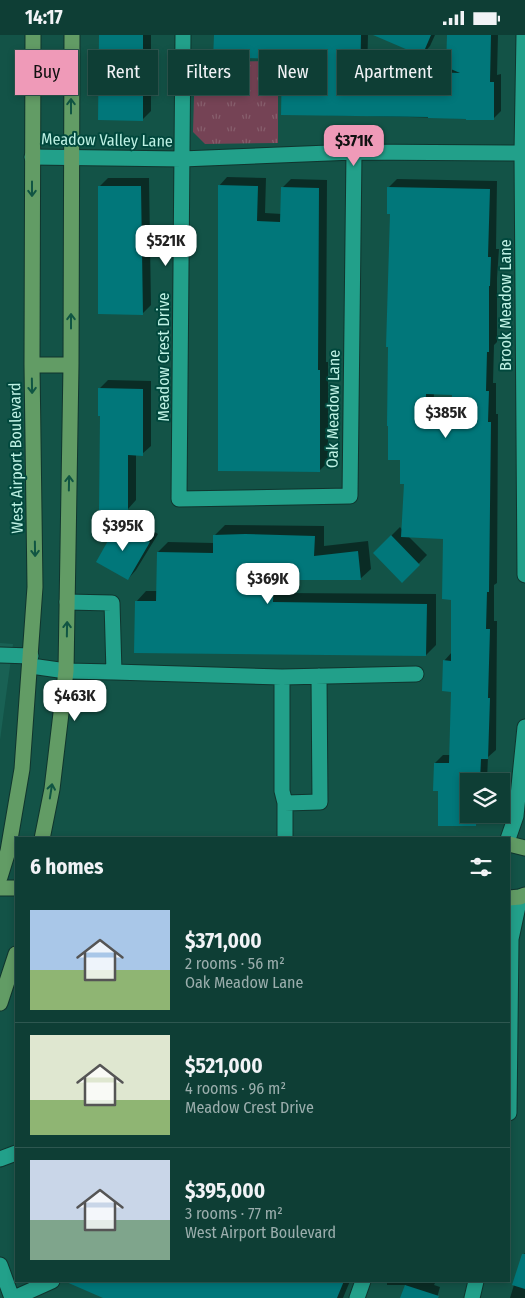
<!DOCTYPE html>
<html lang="en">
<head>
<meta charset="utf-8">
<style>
	:root { --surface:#0e3e35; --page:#17453d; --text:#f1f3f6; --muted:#9baead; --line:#2e5750; --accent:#ef9ab8 }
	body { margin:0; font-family:"Fira Sans Condensed",sans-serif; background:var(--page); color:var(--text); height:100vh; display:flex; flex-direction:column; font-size:19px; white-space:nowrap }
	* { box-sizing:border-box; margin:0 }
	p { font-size:16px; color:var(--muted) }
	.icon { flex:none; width:28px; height:28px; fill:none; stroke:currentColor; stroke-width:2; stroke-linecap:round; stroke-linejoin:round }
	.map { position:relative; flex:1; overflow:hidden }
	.details { position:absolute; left:15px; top:802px; width:495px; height:445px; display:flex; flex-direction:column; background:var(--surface); border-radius:0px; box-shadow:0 2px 8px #0003,0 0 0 1px var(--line) }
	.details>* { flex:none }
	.top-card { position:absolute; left:15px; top:15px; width:495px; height:45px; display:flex; gap:10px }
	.buttons { position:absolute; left:460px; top:738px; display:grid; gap:10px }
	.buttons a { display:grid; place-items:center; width:50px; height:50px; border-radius:0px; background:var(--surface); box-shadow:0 2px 8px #0003,0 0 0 1px var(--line); font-size:25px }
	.price { position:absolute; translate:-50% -42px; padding:0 11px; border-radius:10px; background:#fff; color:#222; font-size:16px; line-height:32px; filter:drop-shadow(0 1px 2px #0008) }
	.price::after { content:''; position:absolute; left:50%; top:30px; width:15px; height:11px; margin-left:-8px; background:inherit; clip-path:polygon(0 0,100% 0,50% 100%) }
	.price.current { background:var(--accent); color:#111 }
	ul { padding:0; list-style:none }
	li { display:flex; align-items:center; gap:15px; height:125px; padding:0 15px }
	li+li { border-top:1px solid var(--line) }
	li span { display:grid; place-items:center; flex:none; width:140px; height:100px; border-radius:0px; color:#555 }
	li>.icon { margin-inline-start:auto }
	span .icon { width:60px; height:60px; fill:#fffc; stroke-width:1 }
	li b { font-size:21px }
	h2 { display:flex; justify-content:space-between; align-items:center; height:60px; padding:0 15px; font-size:21px }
	.tag { padding:0 18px; border-radius:0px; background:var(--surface); box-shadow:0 2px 8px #0003,0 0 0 1px var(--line); font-size:18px; line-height:45px }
	.tag.current { background:var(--accent); color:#111 }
	.status { display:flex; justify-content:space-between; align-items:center; height:35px; padding:0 25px; background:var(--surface); direction:ltr }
	.status svg { height:14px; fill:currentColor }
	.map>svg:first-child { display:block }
</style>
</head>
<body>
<div class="status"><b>14:17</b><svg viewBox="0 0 49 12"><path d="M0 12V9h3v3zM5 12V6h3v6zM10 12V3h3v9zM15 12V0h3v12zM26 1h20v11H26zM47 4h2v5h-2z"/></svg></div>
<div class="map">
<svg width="525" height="1263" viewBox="0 0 525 1263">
	<defs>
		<pattern id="park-tufts" width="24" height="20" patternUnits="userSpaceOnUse" patternTransform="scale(1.25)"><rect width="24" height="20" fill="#754355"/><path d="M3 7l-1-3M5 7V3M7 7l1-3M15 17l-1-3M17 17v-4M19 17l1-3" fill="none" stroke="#875f6d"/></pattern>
	</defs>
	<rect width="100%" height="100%" fill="#135347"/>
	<path fill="#196154" d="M 0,608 L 13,609 L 0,705 Z"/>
	<path fill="url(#park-tufts)" d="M 278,26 L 278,108 L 205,109 L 193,97 L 195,27 Z"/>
	<path fill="#0007" fill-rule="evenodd" d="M 100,0 L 151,0 L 151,76 L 143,84 Z
		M 215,0 L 368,0 L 367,42 L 370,36 L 378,28 L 447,30 L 448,0 L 498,0 L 497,40 L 501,39 L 501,76 L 493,84 L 283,79 L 284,22 L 244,22 L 241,24 Z
		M 385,0 L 435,0 L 430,11 L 422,20 Z
		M 227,142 L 266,143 L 265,178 L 282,179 L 282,153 L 291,144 L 327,145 L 326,327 L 328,327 L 328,427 L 319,436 L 219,151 Z
		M 108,143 L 149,143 L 151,270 L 142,279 L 100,151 Z
		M 397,144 L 497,146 L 496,214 L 499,214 L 497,243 L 497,307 L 494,310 L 493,348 L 496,348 L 496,379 L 498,379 L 497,548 L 494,550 L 494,586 L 497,586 L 496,715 L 488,722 L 487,746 L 469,746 L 469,779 L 483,779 L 483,781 L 475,789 L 440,755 L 435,728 L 443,720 L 450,720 L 452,655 L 444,626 L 452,617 L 453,563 L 444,503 L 408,501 L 427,520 L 402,546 L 374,518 L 400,492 L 403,496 L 405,447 L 392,178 L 388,178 L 389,152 ZM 434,358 L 453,358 L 452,381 L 433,381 Z
		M 108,345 L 151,346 L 151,411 L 142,419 L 136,419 L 136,465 L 128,474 L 99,354 Z
		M 128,481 L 158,499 L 136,535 L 128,544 L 119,489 Z
		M 225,490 L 324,491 L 324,511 L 368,506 L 371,534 L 360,544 L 283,544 L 283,558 L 436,559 L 436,610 L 426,620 L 136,567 L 146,556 L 157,556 L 158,517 L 168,507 L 214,508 L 214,501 Z
		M 525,1218 L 525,1263 L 510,1263 L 523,1220 Z
		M 89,1246 L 350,1246 L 343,1263 L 106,1263 L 85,1254 Z
		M 387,1246 L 436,1246 L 434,1250 L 440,1252 L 437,1263 L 402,1263 L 406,1250 L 387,1250 Z"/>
	<path fill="#01777a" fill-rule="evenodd" d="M 99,0 L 143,0 L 143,86 L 98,85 Z
		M 214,0 L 361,0 L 360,57 L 369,35 L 460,38 L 446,32 L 447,0 L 491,0 L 490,47 L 494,47 L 494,85 L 466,85 L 466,84 L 428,83 L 428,82 L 281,80 L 282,24 L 241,23 L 241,26 L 213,25 Z
		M 373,0 L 431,0 L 422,21 Z
		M 218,150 L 258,151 L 257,186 L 280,187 L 281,152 L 319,153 L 318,335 L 320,335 L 320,437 L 218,436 Z
		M 98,151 L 141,151 L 143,280 L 98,279 Z
		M 387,152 L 490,154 L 488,222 L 491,222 L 490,251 L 489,251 L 489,317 L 487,317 L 486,356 L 489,356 L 488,387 L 491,387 L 489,557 L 487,557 L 486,594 L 490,594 L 488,663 L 490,663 L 488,724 L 481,724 L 480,746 L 469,746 L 469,779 L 476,779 L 476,791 L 438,791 L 438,756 L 433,756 L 434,728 L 449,728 L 451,657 L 442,656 L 443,625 L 451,626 L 451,565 L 442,564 L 443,504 L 401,502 L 404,449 L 400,449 L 400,425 L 388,425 L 388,391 L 387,391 L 388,312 L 386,312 L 390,179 L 387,179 ZM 426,359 L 452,360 L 451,389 L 426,388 Z
		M 98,353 L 143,354 L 143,421 L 128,420 L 128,475 L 99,475 L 100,381 L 98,381 Z
		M 118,488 L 150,507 L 128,545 L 96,527 Z
		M 245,499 L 315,501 L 314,521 L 358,516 L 361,545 L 274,545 L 273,567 L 427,569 L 426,621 L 134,618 L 135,566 L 156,566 L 157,517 L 213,518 L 213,500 Z
		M 391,500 L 420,530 L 402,548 L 373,518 Z
		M 522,1219 L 525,1219 L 525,1254 L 512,1250 Z
		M 64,1246 L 344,1246 L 337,1263 L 103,1263 Z
		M 405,1250 L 439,1261 L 438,1263 L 400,1263 Z"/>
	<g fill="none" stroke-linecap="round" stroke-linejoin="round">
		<defs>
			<path id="minor" d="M 183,0 L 179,464 L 350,461 L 354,117
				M 524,0 L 522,118 L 525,540
				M 32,122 L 182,124 L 354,117 L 525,118
				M 0,620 L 31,621
				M 31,631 L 66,636 L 114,637 L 112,568 L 67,567
				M 114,637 L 282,642 L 282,756 L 285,768 L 285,804
				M 282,642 L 416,639
				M 285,768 L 320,767 L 319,641
				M 508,804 L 516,781 L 525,692
				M 509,1078 L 511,904 L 520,862
				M 0,1124 L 16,1118
				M 0,1230 L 12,1263
				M 14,1263 L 52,1246
				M 357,1263 L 363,1246
				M 472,1263 L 476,1246"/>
			<path id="major" d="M 32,330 L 71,330
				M 42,804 L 52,754 L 66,636 L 71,330 L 72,0
				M 509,809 L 525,813
				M 0,842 L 8,816 L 22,734 L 35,552 L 32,330 L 33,0
				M 0,853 L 16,853
				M 509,863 L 520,862 L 525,860
				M 0,968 L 16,919"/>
		</defs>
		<use href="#minor" stroke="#10352e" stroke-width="17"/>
		<use href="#major" stroke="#10352e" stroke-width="17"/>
		<use href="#minor" stroke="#22a08a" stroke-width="15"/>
		<use href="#major" stroke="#629c65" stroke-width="15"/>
	</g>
	<defs><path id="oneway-shaft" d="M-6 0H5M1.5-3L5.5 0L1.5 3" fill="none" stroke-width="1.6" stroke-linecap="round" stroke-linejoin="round" transform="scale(1.25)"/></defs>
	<g stroke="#105543">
		<use href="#oneway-shaft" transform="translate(71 71) rotate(-90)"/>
		<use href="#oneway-shaft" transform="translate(32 154) rotate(90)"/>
		<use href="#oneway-shaft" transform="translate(71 286) rotate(-90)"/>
		<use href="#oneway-shaft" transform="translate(32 351) rotate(89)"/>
		<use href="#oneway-shaft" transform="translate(69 448) rotate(-89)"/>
		<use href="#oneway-shaft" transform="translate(35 514) rotate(89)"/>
		<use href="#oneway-shaft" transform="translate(67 594) rotate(-89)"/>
		<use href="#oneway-shaft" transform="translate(51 756) rotate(-81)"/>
	</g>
	<g text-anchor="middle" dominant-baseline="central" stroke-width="4" stroke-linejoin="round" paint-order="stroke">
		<g font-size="16" fill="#bef1e4" stroke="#01483d">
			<text transform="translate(107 105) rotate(1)">Meadow Valley Lane</text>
			<text transform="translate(505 270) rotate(-90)">Brook Meadow Lane</text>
			<text transform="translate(163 322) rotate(-90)">Meadow Crest Drive</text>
			<text transform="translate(333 374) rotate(-89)">Oak Meadow Lane</text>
			<text transform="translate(16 423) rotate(-91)">West Airport Boulevard</text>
		</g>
	</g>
</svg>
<div class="buttons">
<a><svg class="icon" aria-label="layers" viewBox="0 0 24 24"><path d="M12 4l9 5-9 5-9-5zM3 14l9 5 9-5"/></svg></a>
</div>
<b class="price current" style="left:354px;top:132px">$371K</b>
<b class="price" style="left:166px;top:232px">$521K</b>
<b class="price" style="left:446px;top:404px">$385K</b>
<b class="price" style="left:123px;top:517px">$395K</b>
<b class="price" style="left:268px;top:570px">$369K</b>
<b class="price" style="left:75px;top:687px">$463K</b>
<div class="top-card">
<a class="tag current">Buy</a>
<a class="tag">Rent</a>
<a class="tag">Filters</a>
<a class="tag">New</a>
<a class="tag">Apartment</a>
</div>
<section class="details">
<h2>6 homes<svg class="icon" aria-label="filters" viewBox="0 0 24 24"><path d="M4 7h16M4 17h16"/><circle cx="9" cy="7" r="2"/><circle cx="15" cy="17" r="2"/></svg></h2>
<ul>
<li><span style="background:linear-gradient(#a9c7e8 60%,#8fb573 0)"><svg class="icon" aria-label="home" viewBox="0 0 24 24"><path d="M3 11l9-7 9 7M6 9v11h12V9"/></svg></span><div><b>$371,000</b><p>2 rooms · 56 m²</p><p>Oak Meadow Lane</p></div></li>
<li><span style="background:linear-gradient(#dfe7d0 65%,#8fb573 0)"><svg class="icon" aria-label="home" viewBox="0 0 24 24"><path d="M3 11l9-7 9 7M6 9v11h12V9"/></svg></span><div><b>$521,000</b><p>4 rooms · 96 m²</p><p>Meadow Crest Drive</p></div></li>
<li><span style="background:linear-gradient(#c9d6e8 60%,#7fa58c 0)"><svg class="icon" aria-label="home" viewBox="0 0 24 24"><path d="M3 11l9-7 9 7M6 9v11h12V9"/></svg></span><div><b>$395,000</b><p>3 rooms · 77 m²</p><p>West Airport Boulevard</p></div></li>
</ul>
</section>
</div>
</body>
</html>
